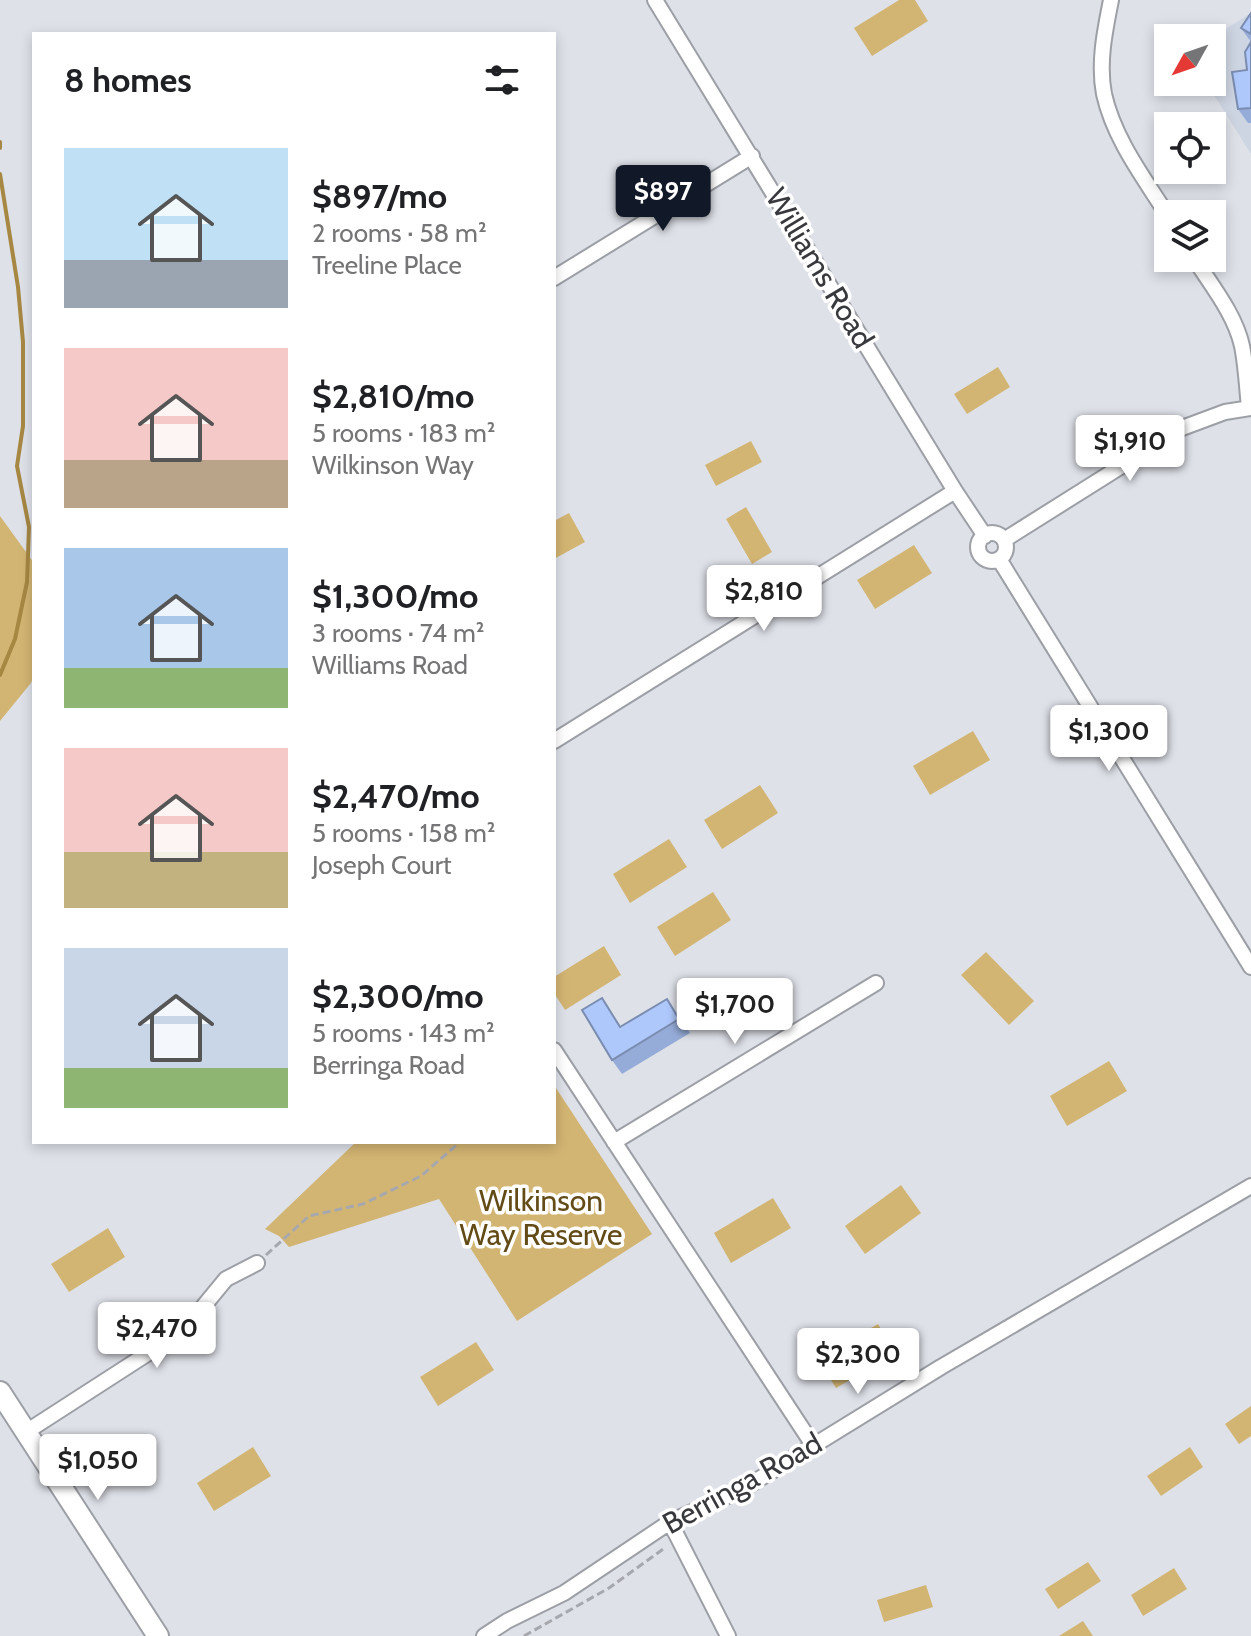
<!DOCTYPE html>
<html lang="en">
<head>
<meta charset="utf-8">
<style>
	:root { --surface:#fff; --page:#f6f6f6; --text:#202124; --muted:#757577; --accent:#111827 }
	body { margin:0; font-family:Cabin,sans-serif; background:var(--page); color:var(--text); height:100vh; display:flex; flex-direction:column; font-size:30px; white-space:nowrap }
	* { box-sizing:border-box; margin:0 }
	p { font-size:26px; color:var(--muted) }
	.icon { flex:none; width:44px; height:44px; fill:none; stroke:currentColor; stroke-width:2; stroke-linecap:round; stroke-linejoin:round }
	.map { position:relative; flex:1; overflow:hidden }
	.side { position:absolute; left:32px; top:32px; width:524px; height:1112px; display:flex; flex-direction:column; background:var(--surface); border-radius:0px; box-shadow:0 4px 12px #0003 }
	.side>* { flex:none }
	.needle { width:52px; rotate:230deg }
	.controls { position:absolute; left:1154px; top:24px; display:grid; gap:16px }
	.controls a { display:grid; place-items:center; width:72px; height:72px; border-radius:0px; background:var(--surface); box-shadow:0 4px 12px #0003; font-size:40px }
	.price { position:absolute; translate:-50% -68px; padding:0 18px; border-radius:8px; background:#fff; color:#222; font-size:26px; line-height:52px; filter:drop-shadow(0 2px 4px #0008) }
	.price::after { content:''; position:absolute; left:50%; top:48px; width:24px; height:18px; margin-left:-12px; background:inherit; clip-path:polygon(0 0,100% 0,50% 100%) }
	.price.current { background:var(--accent); color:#fff }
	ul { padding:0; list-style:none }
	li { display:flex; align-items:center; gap:24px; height:200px; padding:0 32px }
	li span { display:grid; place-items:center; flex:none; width:224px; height:160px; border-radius:0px; color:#555 }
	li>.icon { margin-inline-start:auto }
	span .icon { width:96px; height:96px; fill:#fffc; stroke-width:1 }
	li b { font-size:34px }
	h2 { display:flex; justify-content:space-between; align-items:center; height:96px; padding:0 32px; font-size:34px }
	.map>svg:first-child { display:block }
</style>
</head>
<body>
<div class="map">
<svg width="1251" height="1636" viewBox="0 0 1251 1636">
	<rect width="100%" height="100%" fill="#dee1e8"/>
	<path fill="#ced5e2" d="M 1251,13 L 1251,154 L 1206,82 L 1212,82 L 1211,38 Z"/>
	<path fill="#d3b573" d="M 899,0 L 915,0 L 928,21 L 872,56 L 854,28 Z
		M 998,367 L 1010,387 L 967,414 L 954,394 Z
		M 751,441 L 762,462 L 716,486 L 705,465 Z
		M 746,507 L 772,552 L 752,564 L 726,519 Z
		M 569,513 L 585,542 L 554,559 L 554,521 Z
		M 0,516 L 34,563 L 34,675 L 31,683 L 0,721 Z
		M 914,545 L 932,573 L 875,609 L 857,580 Z
		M 973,731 L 990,760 L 930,795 L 913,766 Z
		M 760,785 L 778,813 L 722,849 L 704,820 Z
		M 669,839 L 687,867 L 630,903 L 613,874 Z
		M 713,892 L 731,920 L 675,956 L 657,927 Z
		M 604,946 L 621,975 L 565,1010 L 554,993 L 554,977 Z
		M 986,952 L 1034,1001 L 1009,1025 L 961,975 Z
		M 1109,1061 L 1127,1091 L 1067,1126 L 1050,1096 Z
		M 554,1085 L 652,1234 L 517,1321 L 439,1199 L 289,1247 L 279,1236 L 265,1229 L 356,1142 L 554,1142 Z
		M 901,1185 L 921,1213 L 865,1254 L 845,1226 Z
		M 773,1198 L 791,1228 L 731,1263 L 714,1233 Z
		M 108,1228 L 125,1257 L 69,1292 L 51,1264 Z
		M 878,1324 L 895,1354 L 836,1388 L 818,1359 Z
		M 476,1342 L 494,1370 L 438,1406 L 420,1377 Z
		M 1251,1406 L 1251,1436 L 1239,1444 L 1225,1424 Z
		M 253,1447 L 271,1476 L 214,1511 L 197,1483 Z
		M 1190,1447 L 1203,1467 L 1161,1496 L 1147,1476 Z
		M 1088,1562 L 1101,1581 L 1058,1609 L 1045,1589 Z
		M 1174,1568 L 1187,1589 L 1143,1616 L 1131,1595 Z
		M 926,1585 L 933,1607 L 884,1622 L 877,1600 Z
		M 1083,1621 L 1093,1636 L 1059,1636 Z"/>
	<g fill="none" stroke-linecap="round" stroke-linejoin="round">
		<path stroke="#a78843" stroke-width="4" d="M 0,142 L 0,148
			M 0,174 L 18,287 L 23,342 L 23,426 L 17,466 L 29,527 L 27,582 L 15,639 L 0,675"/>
		<defs>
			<path id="street" d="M 655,0 L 955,491 L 985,536
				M 1111,0 C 1105,30 1098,63 1104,94 C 1114,139 1144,178 1168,216
				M 1194,258 C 1211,285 1235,314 1242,346 C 1246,366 1247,388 1249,408
				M 554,278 L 752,156
				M978 547a14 14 0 1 1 28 0a14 14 0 1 1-28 0Z
				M 1004,540 L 1182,428 L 1225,412 L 1251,408
				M 999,559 L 1251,967
				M 554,741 L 955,491
				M 554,1050 L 813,1445
				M 614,1142 L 876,983
				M 26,1432 L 184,1330 L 226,1279 L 257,1263
				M 670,1522 L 728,1636
				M 484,1636 L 507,1621 L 564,1593 L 670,1522 L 743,1489 L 941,1367 L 1251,1186"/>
			<path id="secondary" d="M 0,1392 L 158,1636"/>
		</defs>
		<use href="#street" stroke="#9c9fa5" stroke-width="18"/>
		<use href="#secondary" stroke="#9c9fa5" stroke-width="24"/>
		<path stroke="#a6a8ae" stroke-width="3" stroke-dasharray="8 4" stroke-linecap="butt" d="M 266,1255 L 309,1216 L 363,1204 L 421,1176 L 460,1142
			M 524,1636 L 609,1588 L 666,1547"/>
		<use href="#street" stroke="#fff" stroke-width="14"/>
		<use href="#secondary" stroke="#fff" stroke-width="20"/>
	</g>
	<path fill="#96acd8" d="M 1251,13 L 1251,42 L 1241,28 Z
		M 1251,42 L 1251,123 L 1248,123 L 1238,109 L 1247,70 Z
		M 602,998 L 621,1027 L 677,1013 L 690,1033 L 622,1074 L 612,1060 Z"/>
	<path fill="#afc8fb" stroke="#7a8cb0" stroke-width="2" d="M 1251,13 L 1251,34 L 1241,28 Z
		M 1251,42 L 1251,108 L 1238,109 L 1232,72 L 1247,70 L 1245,52 Z
		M 602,998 L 620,1027 L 667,999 L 679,1019 L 612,1060 L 582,1010 Z"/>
	<g text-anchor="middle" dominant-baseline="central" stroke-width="7" stroke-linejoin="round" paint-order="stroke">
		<g font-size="30" fill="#38393c" stroke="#fff">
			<text transform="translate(820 268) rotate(59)">Williams Road</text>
			<text transform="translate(742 1483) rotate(-29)">Berringa Road</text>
		</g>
		<g font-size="30" fill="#624b16" stroke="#fff">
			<text x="541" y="1200">Wilkinson<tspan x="541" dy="34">Way Reserve</tspan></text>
		</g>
	</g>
</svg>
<div class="controls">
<a><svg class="needle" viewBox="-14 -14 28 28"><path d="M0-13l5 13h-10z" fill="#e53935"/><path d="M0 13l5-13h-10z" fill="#757577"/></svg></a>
<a><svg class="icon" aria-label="locate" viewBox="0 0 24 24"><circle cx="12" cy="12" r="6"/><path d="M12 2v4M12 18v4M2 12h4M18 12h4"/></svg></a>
<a><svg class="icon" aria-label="layers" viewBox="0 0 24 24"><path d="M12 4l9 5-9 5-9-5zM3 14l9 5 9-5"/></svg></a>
</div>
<b class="price current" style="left:663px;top:233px">$897</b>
<b class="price" style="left:1130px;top:483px">$1,910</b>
<b class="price" style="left:764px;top:633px">$2,810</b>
<b class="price" style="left:1109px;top:773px">$1,300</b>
<b class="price" style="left:735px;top:1046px">$1,700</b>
<b class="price" style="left:157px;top:1370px">$2,470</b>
<b class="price" style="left:858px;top:1396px">$2,300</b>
<b class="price" style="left:98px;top:1502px">$1,050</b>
<section class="side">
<h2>8 homes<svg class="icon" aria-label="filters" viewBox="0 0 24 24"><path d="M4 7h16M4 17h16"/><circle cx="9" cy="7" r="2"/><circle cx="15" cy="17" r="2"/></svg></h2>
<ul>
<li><span style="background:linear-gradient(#bfe0f5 70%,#9aa5b1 0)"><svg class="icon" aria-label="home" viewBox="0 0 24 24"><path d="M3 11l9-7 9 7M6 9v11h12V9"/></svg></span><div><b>$897/mo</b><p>2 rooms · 58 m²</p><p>Treeline Place</p></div></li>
<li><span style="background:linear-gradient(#f6c9c9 70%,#b9a48a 0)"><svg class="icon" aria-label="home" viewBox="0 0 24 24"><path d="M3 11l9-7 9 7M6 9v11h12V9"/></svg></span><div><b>$2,810/mo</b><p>5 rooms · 183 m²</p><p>Wilkinson Way</p></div></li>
<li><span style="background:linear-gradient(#a9c7e8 75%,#8fb573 0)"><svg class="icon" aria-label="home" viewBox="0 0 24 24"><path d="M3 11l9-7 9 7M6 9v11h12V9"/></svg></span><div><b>$1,300/mo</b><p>3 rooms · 74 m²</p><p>Williams Road</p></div></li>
<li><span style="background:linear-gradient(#f6c9c9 65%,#c2b280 0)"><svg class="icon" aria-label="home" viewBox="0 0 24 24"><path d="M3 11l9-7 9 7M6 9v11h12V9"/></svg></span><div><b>$2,470/mo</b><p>5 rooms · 158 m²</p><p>Joseph Court</p></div></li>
<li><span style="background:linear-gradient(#c9d6e8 75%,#8fb573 0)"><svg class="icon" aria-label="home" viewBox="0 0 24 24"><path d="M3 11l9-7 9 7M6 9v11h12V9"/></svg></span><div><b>$2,300/mo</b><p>5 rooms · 143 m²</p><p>Berringa Road</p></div></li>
</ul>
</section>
</div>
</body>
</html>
